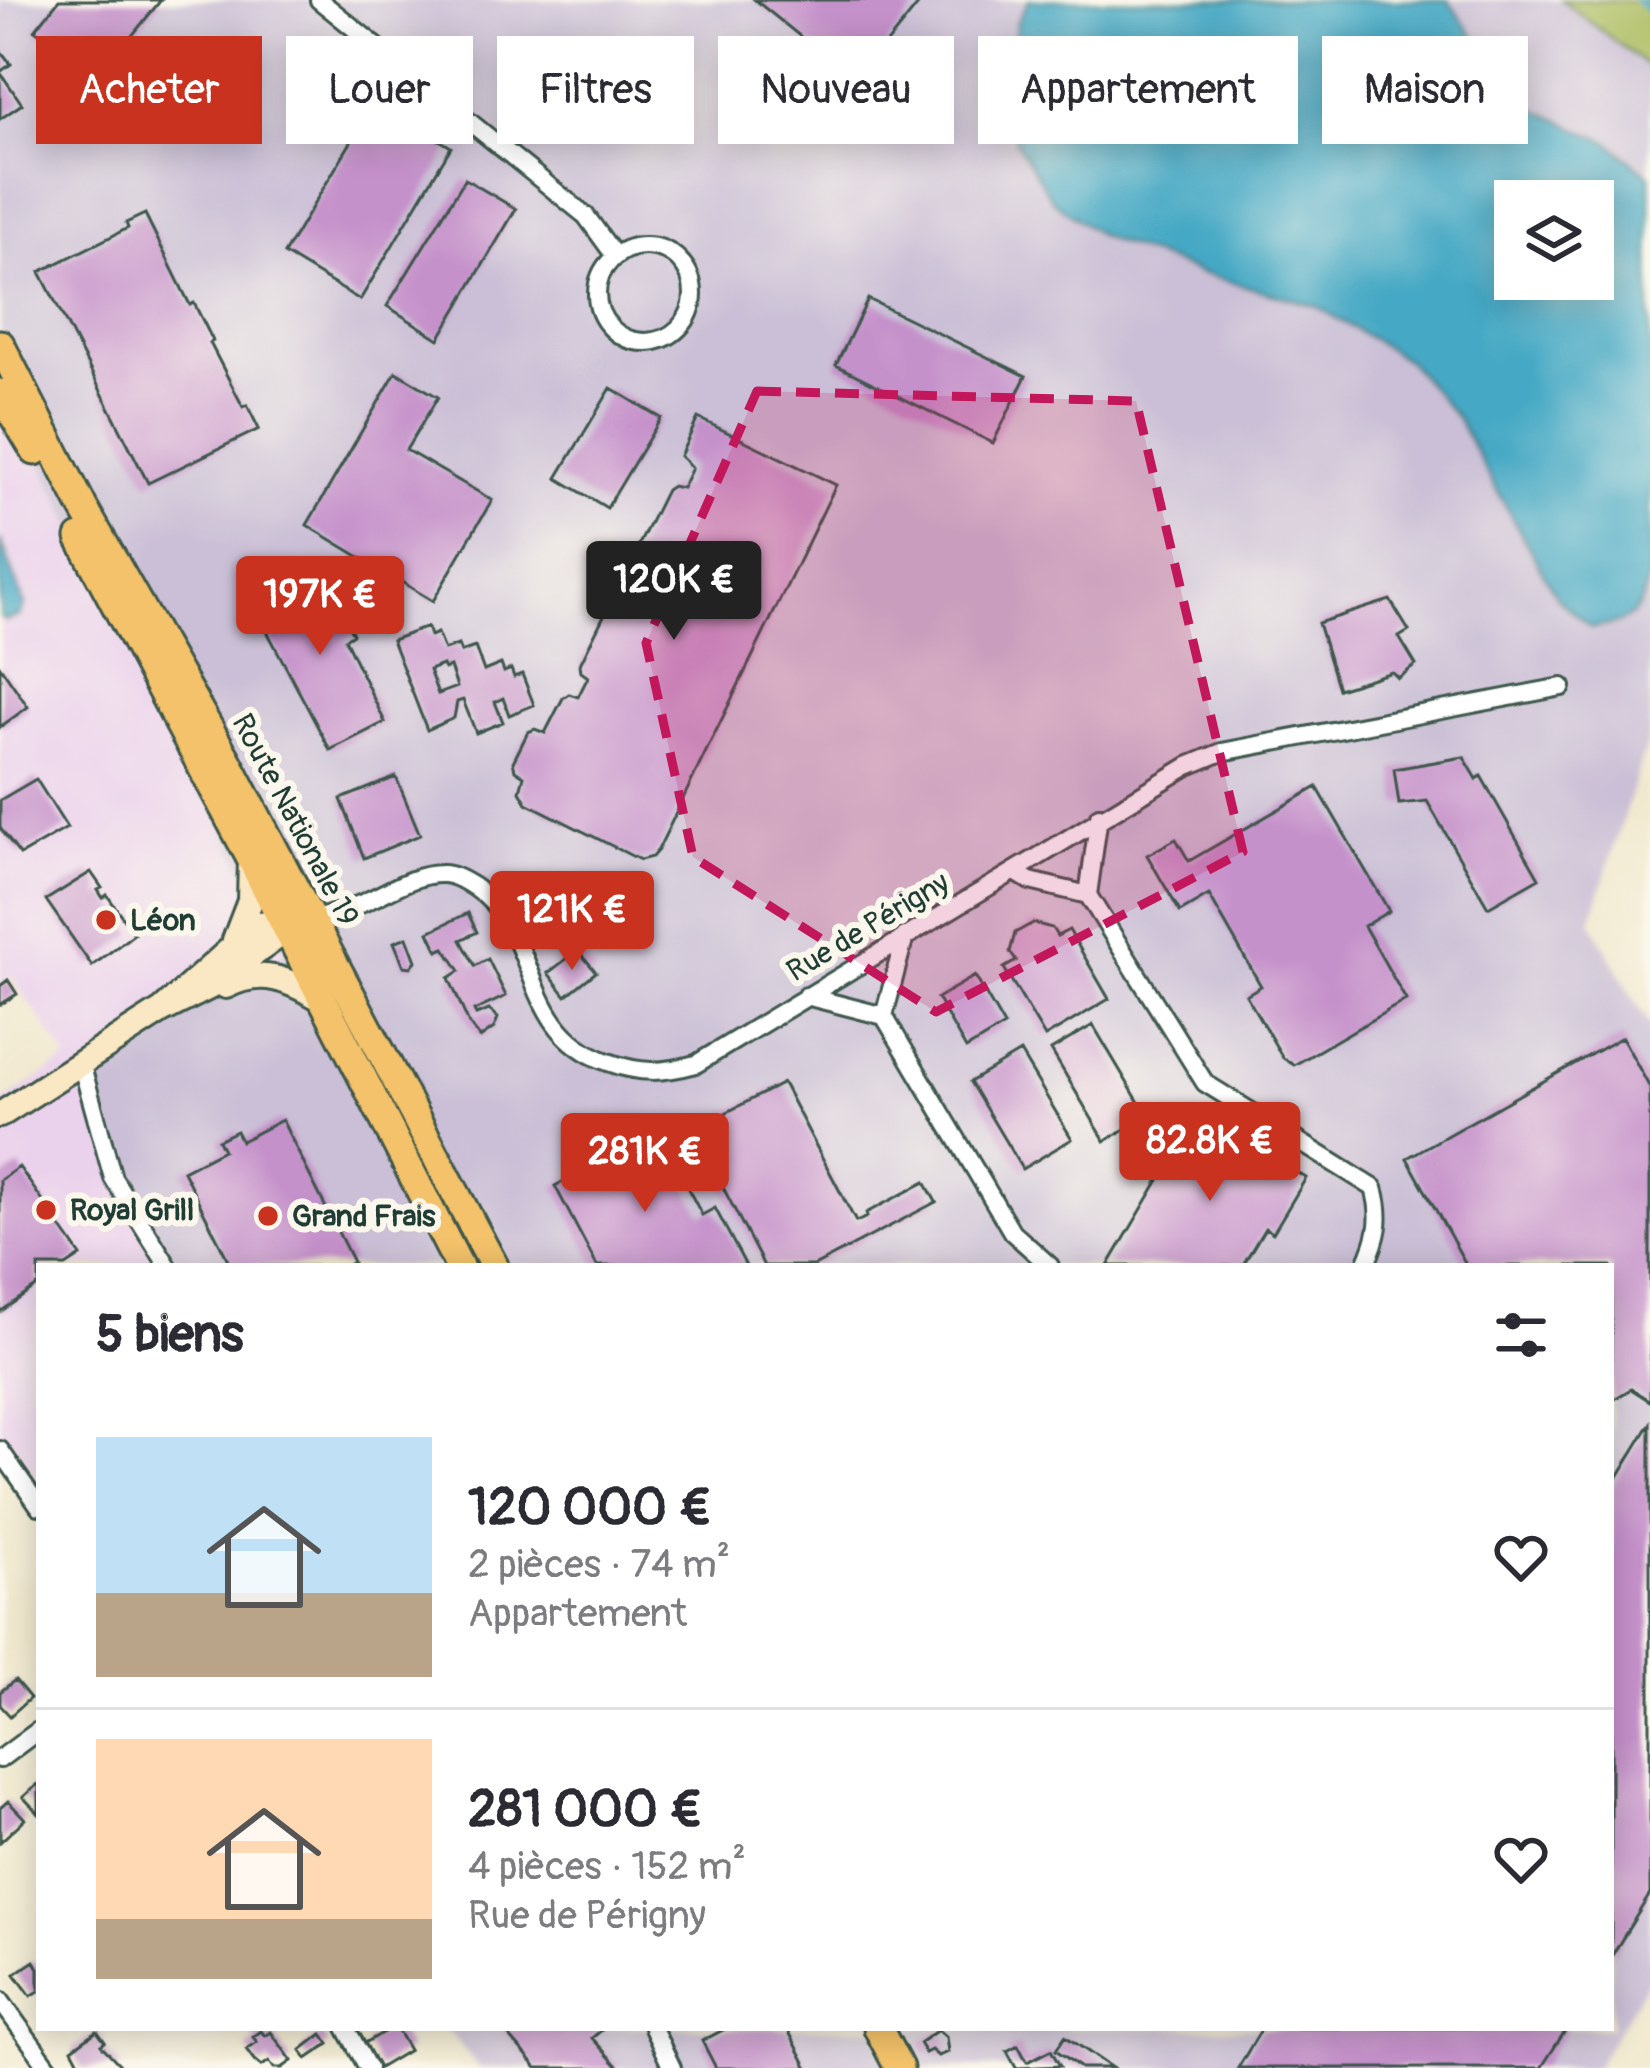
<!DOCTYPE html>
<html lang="fr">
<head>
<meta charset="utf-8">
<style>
	:root { --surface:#fff; --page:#f7f7f7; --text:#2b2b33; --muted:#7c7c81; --line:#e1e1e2; --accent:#c8321e }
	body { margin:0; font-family:Pangolin,sans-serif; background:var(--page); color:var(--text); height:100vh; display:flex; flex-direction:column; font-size:45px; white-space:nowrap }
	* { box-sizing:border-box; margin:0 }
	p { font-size:39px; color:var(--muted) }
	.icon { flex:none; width:66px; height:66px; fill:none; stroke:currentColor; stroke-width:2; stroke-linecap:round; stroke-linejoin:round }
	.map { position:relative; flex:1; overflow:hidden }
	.sheet { position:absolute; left:36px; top:1263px; width:1578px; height:768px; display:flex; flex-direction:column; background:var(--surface); border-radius:0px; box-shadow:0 6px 30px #0003 }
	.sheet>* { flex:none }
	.banner { position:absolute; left:36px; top:36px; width:1578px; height:108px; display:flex; gap:24px }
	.controls { position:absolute; left:1494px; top:180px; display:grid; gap:24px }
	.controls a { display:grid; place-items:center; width:120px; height:120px; border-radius:0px; background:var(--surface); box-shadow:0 6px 30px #0003; font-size:60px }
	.price { position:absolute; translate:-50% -102px; padding:0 27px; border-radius:12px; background:var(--accent); color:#fff; font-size:39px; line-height:78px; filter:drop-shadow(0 3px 6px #0008) }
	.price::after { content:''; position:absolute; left:50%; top:72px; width:36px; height:27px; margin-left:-18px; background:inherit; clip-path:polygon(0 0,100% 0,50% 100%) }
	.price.current { background:#222; color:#fff }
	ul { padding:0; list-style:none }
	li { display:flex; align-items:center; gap:36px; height:300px; padding:0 60px }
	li+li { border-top:3px solid var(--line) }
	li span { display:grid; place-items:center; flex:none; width:336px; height:240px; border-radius:0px; color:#555 }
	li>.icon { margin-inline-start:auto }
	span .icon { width:144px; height:144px; fill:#fffc; stroke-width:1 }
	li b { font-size:51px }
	h2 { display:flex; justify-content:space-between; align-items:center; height:144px; padding:0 60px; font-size:51px }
	.pill { padding:0 42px; border-radius:0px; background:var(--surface); box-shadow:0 6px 30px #0003; font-size:42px; line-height:108px }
	.pill.current { background:var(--accent); color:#fff }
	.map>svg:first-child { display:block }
</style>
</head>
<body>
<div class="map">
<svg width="1650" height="2068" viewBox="0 0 1650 2068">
	<rect width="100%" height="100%" fill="#fbf7ec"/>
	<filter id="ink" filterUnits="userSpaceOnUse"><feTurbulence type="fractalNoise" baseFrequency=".00833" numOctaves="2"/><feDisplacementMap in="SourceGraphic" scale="24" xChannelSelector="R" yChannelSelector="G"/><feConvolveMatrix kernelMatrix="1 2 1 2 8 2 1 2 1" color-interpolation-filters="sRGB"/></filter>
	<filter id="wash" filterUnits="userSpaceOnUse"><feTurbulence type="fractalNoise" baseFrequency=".004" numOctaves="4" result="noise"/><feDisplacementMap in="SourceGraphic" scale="48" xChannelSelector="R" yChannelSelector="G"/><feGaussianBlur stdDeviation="2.7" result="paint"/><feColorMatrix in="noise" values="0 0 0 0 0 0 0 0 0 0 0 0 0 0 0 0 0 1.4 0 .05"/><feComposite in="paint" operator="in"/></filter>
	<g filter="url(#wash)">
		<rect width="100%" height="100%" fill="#f1e9cf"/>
		<path fill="#ead1ec" d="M 0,380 L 286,955 L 240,986 L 165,1249 L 178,1266 L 39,1266 L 39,1487 L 0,1430 L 0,1103 L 68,1059 L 11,976 L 0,982 Z"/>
		<path fill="#cabfd6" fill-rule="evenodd" d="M 0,0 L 1650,0 L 1650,732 L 1591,921 L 1650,1028 L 1650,1977 L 1595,2068 L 479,2068 L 446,2028 L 1611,2028 L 1611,1266 L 178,1266 L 114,1166 L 93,1071 L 286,954 L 0,380 ZM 1515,201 L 1593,201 L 1593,279 L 1515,279 Z"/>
		<path fill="#aabc5f" stroke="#647c4a" stroke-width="3" d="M 1562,0 L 1650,0 L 1650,69 L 1647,66 Z"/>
		<path fill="#45a8c4" stroke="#32727c" stroke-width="3" fill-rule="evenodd" d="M 1029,0 L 1448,0 L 1478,42 L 1501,94 L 1610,143 L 1650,176 L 1650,566 C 1642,610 1637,623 1591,628 L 1557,598 L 1456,417 L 1408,361 L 1316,306 L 1197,272 L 1100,236 L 1052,200 L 1016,142 L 1008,84 L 1017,22 ZM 1515,201 L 1593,201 L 1593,279 L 1515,279 Z
			M 0,539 L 25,605 L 20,616 L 5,621 L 0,618 Z"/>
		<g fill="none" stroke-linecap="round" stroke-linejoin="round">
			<path stroke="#45a8c4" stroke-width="6" d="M 1637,0 L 1650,12"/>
		</g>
		<g id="blocks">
			<path fill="#c591ca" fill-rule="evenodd" d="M 59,0 L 161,0 L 97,79 L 35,30 Z
				M 755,0 L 922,0 L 834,109 L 810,90 L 832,62 Z
				M 0,50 L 11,64 L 0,72 L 22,104 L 0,119 Z
				M 375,102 L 451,147 L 360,300 L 284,254 Z
				M 465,179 L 516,209 L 439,339 L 387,306 Z
				M 145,214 L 190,305 L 194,303 L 213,341 L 210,343 L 243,407 L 247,405 L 259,429 L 148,483 L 40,272 L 128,228 L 126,223 Z
				M 868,299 L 1026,376 L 993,443 L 836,365 Z
				M 396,372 L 438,397 L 406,450 L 492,500 L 433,601 L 307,525 Z
				M 611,388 L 661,418 L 607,508 L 557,478 Z
				M 698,418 L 836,485 L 658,850 L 652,857 L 640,860 L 527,803 L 520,791 L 524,776 L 515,770 L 513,762 L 528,732 L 535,729 L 545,733 L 563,698 L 569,694 L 578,697 L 588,677 L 581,672 L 580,664 L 666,490 L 672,486 L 682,488 L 692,468 L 680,456 Z
				M 318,569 L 353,634 L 345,639 L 385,722 L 330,750 L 252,603 Z
				M 1390,600 L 1409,631 L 1399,637 L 1416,665 L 1398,678 L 1392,672 L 1338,689 L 1318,623 Z
				M 427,627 L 430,636 L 437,633 L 444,650 L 458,645 L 461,652 L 475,647 L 484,671 L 501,664 L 504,672 L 511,669 L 514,677 L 522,674 L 534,705 L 509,715 L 503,698 L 495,702 L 503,722 L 476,733 L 463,700 L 457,702 L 454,718 L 427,730 L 392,640 ZM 442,665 L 444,669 L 450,667 L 457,687 L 438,694 L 429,670 Z
				M 0,666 L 28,707 L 0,727 Z
				M 1464,757 L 1477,779 L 1481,776 L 1539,878 L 1488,907 L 1427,801 L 1399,804 L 1394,769 Z
				M 396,777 L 420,835 L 364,858 L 341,799 Z
				M 36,779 L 67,828 L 20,855 L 0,828 L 0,800 Z
				M 1317,787 L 1389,911 L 1364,926 L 1406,1000 L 1294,1065 L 1283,1058 L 1246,995 L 1261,986 L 1209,895 L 1180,912 L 1147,855 L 1176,839 L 1189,861 Z
				M 91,872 L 102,888 L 98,890 L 103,898 L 107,895 L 134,934 L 92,966 L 46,900 Z
				M 468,913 L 477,932 L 461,940 L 475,966 L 488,959 L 506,996 L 474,1011 L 476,1015 L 489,1010 L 498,1018 L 494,1028 L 480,1038 L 469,1024 L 449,978 L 460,971 L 445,948 L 438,951 L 429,932 Z
				M 1033,923 L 1052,928 L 1057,936 L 1069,930 L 1109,999 L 1045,1037 L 1004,968 L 1016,961 L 1010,952 L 1015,933 Z
				M 407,937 L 416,961 L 411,967 L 404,966 L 394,942 Z
				M 578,950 L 596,972 L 566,996 L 548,973 Z
				M 975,976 L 1004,1026 L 966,1049 L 937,998 Z
				M 8,980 L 17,994 L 0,1005 L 0,986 Z
				M 1093,1025 L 1147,1116 L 1105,1141 L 1051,1050 Z
				M 1622,1037 L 1650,1088 L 1650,1401 L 1631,1389 L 1611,1401 L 1611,1266 L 1467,1266 L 1407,1158 Z
				M 1020,1052 L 1072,1139 L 1022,1169 L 970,1082 Z
				M 783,1083 L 856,1222 L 867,1217 L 866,1213 L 925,1182 L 936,1202 L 814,1266 L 764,1266 L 693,1130 Z
				M 1198,1114 L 1306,1178 L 1273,1233 L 1265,1228 L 1244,1263 L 1250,1266 L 1108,1266 Z
				M 282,1120 L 353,1262 L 346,1266 L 231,1266 L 183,1171 L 223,1150 L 218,1140 L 236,1131 L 241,1141 Z
				M 643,1141 L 654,1162 L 669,1153 L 702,1215 L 715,1208 L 746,1266 L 597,1266 L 555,1186 Z
				M 19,1167 L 81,1256 L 66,1266 L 39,1266 L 39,1285 L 0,1312 L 0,1180 Z
				M 1650,1424 L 1650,1894 L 1611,1957 L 1611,1488 Z
				M 15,1680 L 30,1698 L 10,1716 L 0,1705 L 0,1692 Z
				M 39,1783 L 39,1814 L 23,1797 Z
				M 8,1801 L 25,1819 L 0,1842 L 0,1808 Z
				M 34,1961 L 39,1968 L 39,1991 L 31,1996 L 15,1974 Z
				M 391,2028 L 396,2028 L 409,2050 L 379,2068 L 365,2043 Z
				M 502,2028 L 604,2028 L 592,2038 L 619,2068 L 537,2068 Z
				M 727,2028 L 787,2028 L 808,2068 L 716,2068 L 702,2041 Z
				M 1262,2028 L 1567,2028 L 1541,2068 L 1238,2068 Z
				M 938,2030 L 946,2037 L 948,2052 L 938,2056 L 931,2050 L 925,2053 L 919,2043 Z
				M 97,2031 L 105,2042 L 101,2045 L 123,2068 L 82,2068 L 72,2049 Z
				M 261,2031 L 265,2036 L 271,2032 L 292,2061 L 282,2068 L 274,2068 L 269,2061 L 262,2066 L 255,2060 L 247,2049 L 257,2042 L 253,2037 Z
				M 322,2034 L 329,2044 L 307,2059 L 301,2050 Z
				M 1065,2036 L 1112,2068 L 1081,2068 L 1056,2050 Z
				M 1018,2045 L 1027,2062 L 1051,2050 L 1060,2066 L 1016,2068 L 1007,2051 Z"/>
		</g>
	</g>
	<g filter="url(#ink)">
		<use href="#blocks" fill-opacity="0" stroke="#3e574b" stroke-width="3"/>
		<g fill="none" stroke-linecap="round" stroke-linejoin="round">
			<defs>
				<path id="street" d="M 319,0 L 586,216 L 615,256
					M597 294a48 48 0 1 1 96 0a48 48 0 1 1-96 0Z
					M 1099,816 L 1088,895 L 1205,1083 L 1374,1188 C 1383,1218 1378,1238 1365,1266
					M 1015,872 L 1030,881 L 1088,895
					M 303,923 C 320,918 338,913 355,906 C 383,896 411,874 441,874 C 452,873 465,881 474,887 C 543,933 518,1031 608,1062 C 641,1074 662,1073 696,1064 L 1188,766 L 1222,752 L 1562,687
					M 806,996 L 884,1016 L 1012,1232 L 1050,1266
					M 884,1016 L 905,936
					M 81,1063 L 113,1178 L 168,1266
					M 0,1450 L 39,1506
					M 0,1759 L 39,1730
					M 0,2000 L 49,2068
					M 346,2028 L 368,2068
					M 653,2028 L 672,2068"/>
				<path id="secondary" d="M 235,940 L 250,901 L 251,859
					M 226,986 C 262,967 289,980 322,999
					M 0,1115 L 163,1010 L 209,987 L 287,929 L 271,923 L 259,924 L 163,1010"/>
				<path id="primary" d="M 0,344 L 83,507 L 227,760 L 494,1266
					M 0,393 L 35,451
					M 80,538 L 251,859 L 459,1266
					M 878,2028 L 899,2068"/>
			</defs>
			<use href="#street" stroke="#3e574b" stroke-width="22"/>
			<use href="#secondary" stroke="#3e574b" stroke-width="30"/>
			<use href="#primary" stroke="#3e574b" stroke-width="33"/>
			<use href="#street" stroke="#fff" stroke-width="16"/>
			<use href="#secondary" stroke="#fae7c3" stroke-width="24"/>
			<use href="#primary" stroke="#f3c26a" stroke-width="27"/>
		</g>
	</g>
	<path fill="#c2185b" fill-opacity="0.2" stroke="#c2185b" stroke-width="9" stroke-dasharray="24 15" stroke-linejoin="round" d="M 757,391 L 1136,401 L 1243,852 L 936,1012 L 693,857 L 646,643 Z"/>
	<g fill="#c8321e" stroke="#fbf7ec" stroke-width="4.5">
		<circle cx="106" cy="920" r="12"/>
		<circle cx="46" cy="1210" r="12"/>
		<circle cx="268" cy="1216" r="12"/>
	</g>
	<g text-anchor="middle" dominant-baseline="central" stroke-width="12" stroke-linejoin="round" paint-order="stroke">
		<g font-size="30" fill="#1f3d34" stroke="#fbf7ec">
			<text transform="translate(295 820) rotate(62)">Route Nationale 19</text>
			<text transform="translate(868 927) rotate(-31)">Rue de Périgny</text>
		</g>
		<g font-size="30" font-weight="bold" fill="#1f3d34" stroke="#fbf7ec" text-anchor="start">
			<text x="130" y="920">Léon</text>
			<text x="70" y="1210">Royal Grill</text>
			<text x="292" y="1216">Grand Frais</text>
		</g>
	</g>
</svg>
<div class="controls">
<a><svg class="icon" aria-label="layers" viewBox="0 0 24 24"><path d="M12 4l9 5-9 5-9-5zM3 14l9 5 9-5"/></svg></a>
</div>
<b class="price current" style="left:674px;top:643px">120K €</b>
<b class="price" style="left:320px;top:658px">197K €</b>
<b class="price" style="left:572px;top:973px">121K €</b>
<b class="price" style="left:1210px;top:1204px">82.8K €</b>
<b class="price" style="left:645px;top:1215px">281K €</b>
<div class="banner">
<a class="pill current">Acheter</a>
<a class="pill">Louer</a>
<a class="pill">Filtres</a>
<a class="pill">Nouveau</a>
<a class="pill">Appartement</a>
<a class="pill">Maison</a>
</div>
<section class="sheet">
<h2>5 biens<svg class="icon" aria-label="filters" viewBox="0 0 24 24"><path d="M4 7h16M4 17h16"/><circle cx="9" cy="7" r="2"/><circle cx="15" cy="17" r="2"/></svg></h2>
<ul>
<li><span style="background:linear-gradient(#bfe0f5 65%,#b9a48a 0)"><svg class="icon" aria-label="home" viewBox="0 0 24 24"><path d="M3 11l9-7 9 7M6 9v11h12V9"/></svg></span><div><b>120 000 €</b><p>2 pièces · 74 m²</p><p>Appartement</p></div><svg class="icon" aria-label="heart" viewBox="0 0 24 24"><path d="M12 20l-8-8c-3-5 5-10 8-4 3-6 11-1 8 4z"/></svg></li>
<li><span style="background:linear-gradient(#ffd9b3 75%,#b9a48a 0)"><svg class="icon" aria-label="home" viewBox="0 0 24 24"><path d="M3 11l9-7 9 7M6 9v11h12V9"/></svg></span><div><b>281 000 €</b><p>4 pièces · 152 m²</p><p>Rue de Périgny</p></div><svg class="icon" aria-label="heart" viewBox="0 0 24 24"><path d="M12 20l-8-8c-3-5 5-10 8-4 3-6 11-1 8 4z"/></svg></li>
</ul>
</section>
</div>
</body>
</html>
